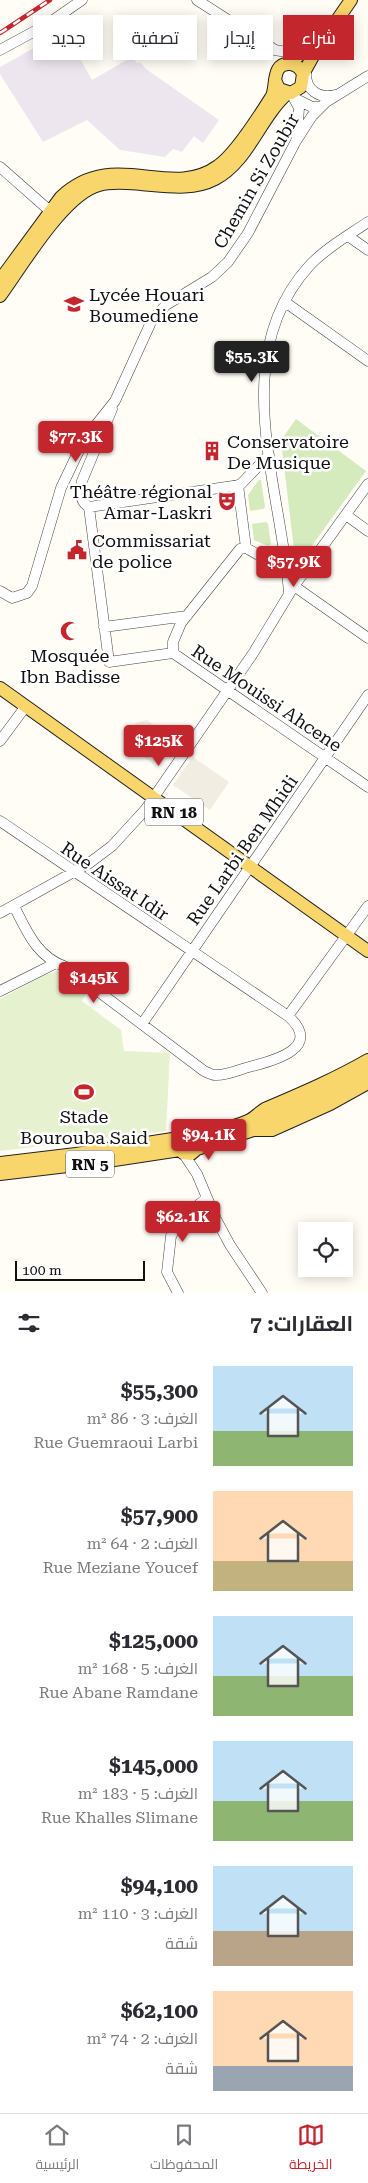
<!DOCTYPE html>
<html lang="ar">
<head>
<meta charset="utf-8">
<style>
	:root { --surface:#fff; --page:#f2f2f3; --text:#2b2b33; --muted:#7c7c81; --line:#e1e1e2; --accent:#c4262e }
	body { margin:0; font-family:"Roboto Serif",Cairo,serif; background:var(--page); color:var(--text); direction:rtl; height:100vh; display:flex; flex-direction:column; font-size:19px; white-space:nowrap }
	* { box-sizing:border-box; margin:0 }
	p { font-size:16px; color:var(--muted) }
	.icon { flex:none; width:28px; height:28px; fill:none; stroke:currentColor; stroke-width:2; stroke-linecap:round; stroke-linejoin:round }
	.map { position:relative; height:1293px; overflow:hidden; direction:ltr }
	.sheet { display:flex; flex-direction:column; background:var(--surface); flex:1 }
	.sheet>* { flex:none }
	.banner { position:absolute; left:15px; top:15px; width:339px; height:45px; direction:rtl; display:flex; gap:10px }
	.controls { position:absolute; left:298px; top:1222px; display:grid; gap:10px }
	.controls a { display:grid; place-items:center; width:55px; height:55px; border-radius:0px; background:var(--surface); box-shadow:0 2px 12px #0003; font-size:25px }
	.scale { position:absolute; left:15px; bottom:12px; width:130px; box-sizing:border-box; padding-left:5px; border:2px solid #111; border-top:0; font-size:14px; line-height:18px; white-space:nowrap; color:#111; -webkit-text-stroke:4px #fff; paint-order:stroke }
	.price { position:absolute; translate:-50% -42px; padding:0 11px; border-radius:5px; background:var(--accent); color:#fff; font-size:16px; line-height:32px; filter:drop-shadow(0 1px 2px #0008) }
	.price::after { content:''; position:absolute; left:50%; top:30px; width:15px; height:11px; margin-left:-8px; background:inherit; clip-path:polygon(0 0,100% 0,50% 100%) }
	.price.selected { background:#222; color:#fff }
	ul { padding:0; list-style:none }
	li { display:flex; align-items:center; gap:15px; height:125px; padding:0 15px }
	li span { display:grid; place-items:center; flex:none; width:140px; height:100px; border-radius:0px; color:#555 }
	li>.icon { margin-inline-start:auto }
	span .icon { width:60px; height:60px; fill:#fffc; stroke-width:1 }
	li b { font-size:21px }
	h2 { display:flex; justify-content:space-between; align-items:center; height:60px; padding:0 15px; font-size:21px }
	.tag { padding:0 18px; border-radius:0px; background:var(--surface); box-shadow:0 2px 12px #0003; font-size:18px; line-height:45px }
	.tag.selected { background:var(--accent); color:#fff }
	.tabs { display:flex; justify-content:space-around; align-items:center; height:70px; border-top:1px solid var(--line); background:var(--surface); font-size:14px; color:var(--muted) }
	.tabs a { display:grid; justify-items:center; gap:2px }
	.tabs .selected { color:var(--accent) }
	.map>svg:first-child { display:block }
</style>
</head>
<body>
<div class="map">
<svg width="368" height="1293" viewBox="0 0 368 1293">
	<rect width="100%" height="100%" fill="#fffdf5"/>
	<path fill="#eee6ef" d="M 63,28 L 92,80 L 132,57 L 137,63 L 140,62 L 146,69 L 219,120 L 203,143 L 194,136 L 182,152 L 173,149 L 165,157 L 120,150 L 87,120 L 43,142 L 0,74 L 0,67 L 48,40 L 47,37 Z"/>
	<path fill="#d5ebbd" d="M 296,419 L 366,471 L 306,554 C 303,548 300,547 294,550 L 281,440 Z
		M 259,480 L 261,480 L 265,507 L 263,509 L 250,511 L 248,495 Z
		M 266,522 L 268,524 L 271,544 L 268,546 L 254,540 L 252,524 Z"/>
	<path fill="#e6f2cf" d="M 57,971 L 63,972 L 88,991 L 82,1001 L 121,1030 L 124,1051 L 170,1053 L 166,1131 L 0,1151 L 0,999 L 42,976 Z"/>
	<path fill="#f1ede2" d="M 147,720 L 172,739 L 153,764 L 128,745 L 126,739 L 132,726 L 138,722 Z
		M 193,757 L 229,782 L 210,810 L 173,785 Z"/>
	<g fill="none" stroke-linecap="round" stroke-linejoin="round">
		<defs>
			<path id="minor" d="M 197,0 L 275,50 L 292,53 L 305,48
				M 0,50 L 46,25 L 82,0
				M 306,72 C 305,90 319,99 335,95
				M 291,93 L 299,108 L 297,137
				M 294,98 L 312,107 L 320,107
				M 0,167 L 50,211
				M 348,236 L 368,250
				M 285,302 L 368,361
				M 112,409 L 82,481 C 80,491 79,501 89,507 L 240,485 L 269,455
				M 238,485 L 246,548
				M 89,507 L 109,662 L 173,653
				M 346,515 L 368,531
				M 294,586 L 368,638
				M 0,591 L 12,598 L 27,593 L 32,586 L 61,488 L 84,440 L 115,401 L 152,320 L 166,305 L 212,277 L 228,262 L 248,233 L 296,141 L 312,116 L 326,102 L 368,76
				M 289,593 C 281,486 226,356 310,265 C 326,248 349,235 368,222
				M 104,627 L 187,616
				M 173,653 L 368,787
				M 173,653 L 173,642 L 181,623 L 240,549 L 246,548 L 289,572
				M 0,741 L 26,706
				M 0,821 L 288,1016 C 324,1048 273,1061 249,1067 C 238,1070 225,1076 215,1075 C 211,1075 207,1072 204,1071 L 66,967 C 37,957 27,932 14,906
				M 0,913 L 88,864 L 112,846 L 145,810 L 254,652 L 294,586 L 368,484
				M 0,991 L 56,963
				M 288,1016 L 368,906
				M 142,1024 L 368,695
				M 183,1153 L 197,1174 L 216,1219 L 230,1245 L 262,1293
				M 178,1293 L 167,1272 L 171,1236 L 184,1216 L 207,1198"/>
			<path id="major" d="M 289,64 L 304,51 L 317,35
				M 303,74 L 317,49 L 351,0
				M 0,280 L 61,197 C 114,147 170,201 218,166 C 236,154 260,115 272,96 C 277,85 271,62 291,64 C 297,65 301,69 303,74 L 301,87 L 291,93 L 279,89 L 275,80
				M 0,296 C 22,266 64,194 99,185 C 112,181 128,183 141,184 C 166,186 192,191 215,179 C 249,161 260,117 288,93
				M 0,688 L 368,951
				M 253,1130 L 272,1130 L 330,1104 L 368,1083
				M 193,1134 L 198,1140 L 197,1149 L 191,1154 L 183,1153 C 175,1147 176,1138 185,1133 C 206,1132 228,1130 248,1121 C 255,1118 260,1111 267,1108 C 302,1093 335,1079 368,1060
				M 197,1149 L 253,1130 L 264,1121 L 328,1093 L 368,1071
				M 0,1163 L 76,1154 L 179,1138
				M 0,1174 L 101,1162 L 180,1150"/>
		</defs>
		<use href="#minor" stroke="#444" stroke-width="11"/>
		<use href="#major" stroke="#222" stroke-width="14"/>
		<use href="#minor" stroke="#fff" stroke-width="10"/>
		<use href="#major" stroke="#f9d66b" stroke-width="12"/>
		<defs>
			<path id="rail" d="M 0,33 L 50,0"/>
		</defs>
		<use href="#rail" stroke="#c4262e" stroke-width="4.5"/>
		<use href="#rail" stroke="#fff" stroke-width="2.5" stroke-dasharray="8" stroke-linecap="butt"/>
	</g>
	<defs>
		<symbol id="school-bare" viewBox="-9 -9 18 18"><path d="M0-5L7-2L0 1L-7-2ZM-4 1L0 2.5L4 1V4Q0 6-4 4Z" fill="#c4262e" stroke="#fff" stroke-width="2.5" paint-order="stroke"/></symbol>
		<symbol id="building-bare" viewBox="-9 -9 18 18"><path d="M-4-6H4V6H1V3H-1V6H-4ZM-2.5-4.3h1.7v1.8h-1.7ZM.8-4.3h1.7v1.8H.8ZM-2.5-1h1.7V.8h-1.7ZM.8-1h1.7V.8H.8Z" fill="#c4262e" stroke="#fff" stroke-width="2.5" paint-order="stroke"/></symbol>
		<symbol id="theatre-bare" viewBox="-9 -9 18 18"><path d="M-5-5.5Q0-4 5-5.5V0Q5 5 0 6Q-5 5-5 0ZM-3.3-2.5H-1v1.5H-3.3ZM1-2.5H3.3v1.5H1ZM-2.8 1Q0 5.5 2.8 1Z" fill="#c4262e" stroke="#fff" stroke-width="2.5" paint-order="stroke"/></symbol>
		<symbol id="civic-bare" viewBox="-9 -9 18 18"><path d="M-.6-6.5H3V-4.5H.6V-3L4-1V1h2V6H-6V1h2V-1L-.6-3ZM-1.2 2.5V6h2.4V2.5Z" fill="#c4262e" stroke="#fff" stroke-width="2.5" paint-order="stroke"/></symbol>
		<symbol id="mosque-bare" viewBox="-9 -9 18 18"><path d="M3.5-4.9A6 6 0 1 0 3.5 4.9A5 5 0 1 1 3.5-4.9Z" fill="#c4262e" stroke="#fff" stroke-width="2.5" paint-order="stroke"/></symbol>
		<symbol id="stadium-bare" viewBox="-9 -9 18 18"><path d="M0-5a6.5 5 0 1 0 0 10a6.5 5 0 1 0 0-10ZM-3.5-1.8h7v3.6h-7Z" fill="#c4262e" stroke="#fff" stroke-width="2.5" paint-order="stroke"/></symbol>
	</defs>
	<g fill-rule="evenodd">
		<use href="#school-bare" x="60" y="290" width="28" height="28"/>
		<use href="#building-bare" x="198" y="437" width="28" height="28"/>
		<use href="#theatre-bare" x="213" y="487" width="28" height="28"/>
		<use href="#civic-bare" x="63" y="536" width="28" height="28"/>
		<use href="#mosque-bare" x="56" y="617" width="28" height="28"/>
		<use href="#stadium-bare" x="70" y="1078" width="28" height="28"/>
	</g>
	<g text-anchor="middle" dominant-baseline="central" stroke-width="5" stroke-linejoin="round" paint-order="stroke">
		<g fill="#fff" stroke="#585858" stroke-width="1">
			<rect x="145" y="798.5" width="58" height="27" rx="4"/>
			<rect x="66" y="1150.5" width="48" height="27" rx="4"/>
		</g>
		<g font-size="16" font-weight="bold" fill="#111">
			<text x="174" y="812">RN 18</text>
			<text x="90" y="1164">RN 5</text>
		</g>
		<g font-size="18" fill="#111" stroke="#fff">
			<text transform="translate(256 181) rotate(-60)">Chemin Si Zoubir</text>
			<text transform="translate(267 698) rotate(34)">Rue Mouissi Ahcene</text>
			<text transform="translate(242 850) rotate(-55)">Rue Larbi Ben Mhidi</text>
			<text transform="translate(115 881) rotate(34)">Rue Aissat Idir</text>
		</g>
		<g font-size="18" fill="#111" stroke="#fff" text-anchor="start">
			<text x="89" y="294">Lycée Houari<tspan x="89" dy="21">Boumediene</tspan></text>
			<text x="227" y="441">Conservatoire<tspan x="227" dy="21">De Musique</tspan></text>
			<text x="212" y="491" text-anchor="end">Théâtre régional<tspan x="212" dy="21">Amar-Laskri</tspan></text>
			<text x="92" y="540">Commissariat<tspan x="92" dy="21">de police</tspan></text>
			<text x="70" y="655" text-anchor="middle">Mosquée<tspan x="70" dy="21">Ibn Badisse</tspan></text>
			<text x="84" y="1116" text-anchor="middle">Stade<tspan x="84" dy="21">Bourouba Said</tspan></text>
		</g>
	</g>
</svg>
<div class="controls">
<a><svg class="icon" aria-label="locate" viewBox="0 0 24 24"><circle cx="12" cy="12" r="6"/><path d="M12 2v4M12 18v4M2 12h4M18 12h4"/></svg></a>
</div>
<div class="scale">100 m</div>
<b class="price selected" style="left:252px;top:383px">$55.3K</b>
<b class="price" style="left:76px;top:463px">$77.3K</b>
<b class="price" style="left:294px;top:588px">$57.9K</b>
<b class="price" style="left:159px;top:767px">$125K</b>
<b class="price" style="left:94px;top:1004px">$145K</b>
<b class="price" style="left:209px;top:1161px">$94.1K</b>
<b class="price" style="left:183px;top:1243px">$62.1K</b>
<div class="banner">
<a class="tag selected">شراء</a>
<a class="tag">إيجار</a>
<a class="tag">تصفية</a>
<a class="tag">جديد</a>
</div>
</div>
<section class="sheet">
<h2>العقارات: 7<svg class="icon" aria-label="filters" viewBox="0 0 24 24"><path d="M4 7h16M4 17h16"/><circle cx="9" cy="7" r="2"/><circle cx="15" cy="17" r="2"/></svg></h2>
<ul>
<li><span style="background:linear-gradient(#bfe0f5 65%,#8fb573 0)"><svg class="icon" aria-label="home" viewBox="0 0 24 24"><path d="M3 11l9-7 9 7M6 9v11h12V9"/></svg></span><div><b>$55,300</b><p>الغرف: 3 · 86 m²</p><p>Rue Guemraoui Larbi</p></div></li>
<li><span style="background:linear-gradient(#ffd9b3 70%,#c2b280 0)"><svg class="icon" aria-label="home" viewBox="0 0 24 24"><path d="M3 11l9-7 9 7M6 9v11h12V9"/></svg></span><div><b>$57,900</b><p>الغرف: 2 · 64 m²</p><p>Rue Meziane Youcef</p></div></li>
<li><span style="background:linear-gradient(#bfe0f5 60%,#8fb573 0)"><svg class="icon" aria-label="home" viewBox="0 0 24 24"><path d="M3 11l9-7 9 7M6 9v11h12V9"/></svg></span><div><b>$125,000</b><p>الغرف: 5 · 168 m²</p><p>Rue Abane Ramdane</p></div></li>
<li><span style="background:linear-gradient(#bfe0f5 60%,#8fb573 0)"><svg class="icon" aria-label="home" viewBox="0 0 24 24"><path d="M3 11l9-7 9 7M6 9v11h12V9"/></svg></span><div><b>$145,000</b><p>الغرف: 5 · 183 m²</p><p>Rue Khalles Slimane</p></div></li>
<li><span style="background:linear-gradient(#bfe0f5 65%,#b9a48a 0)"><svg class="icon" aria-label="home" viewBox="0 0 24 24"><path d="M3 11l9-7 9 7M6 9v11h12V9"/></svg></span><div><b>$94,100</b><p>الغرف: 3 · 110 m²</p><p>شقة</p></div></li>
<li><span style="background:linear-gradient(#ffd9b3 75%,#9aa5b1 0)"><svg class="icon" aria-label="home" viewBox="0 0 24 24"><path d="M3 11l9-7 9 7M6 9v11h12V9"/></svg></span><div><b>$62,100</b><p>الغرف: 2 · 74 m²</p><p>شقة</p></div></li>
</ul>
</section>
<nav class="tabs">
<a class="selected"><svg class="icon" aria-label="map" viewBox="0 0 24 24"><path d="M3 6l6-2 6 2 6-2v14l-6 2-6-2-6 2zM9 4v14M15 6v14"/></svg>الخريطة</a>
<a><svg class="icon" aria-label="saved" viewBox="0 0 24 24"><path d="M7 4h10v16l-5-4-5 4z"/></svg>المحفوظات</a>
<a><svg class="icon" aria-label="home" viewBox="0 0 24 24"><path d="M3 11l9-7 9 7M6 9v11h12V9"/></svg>الرئيسية</a>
</nav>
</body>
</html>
